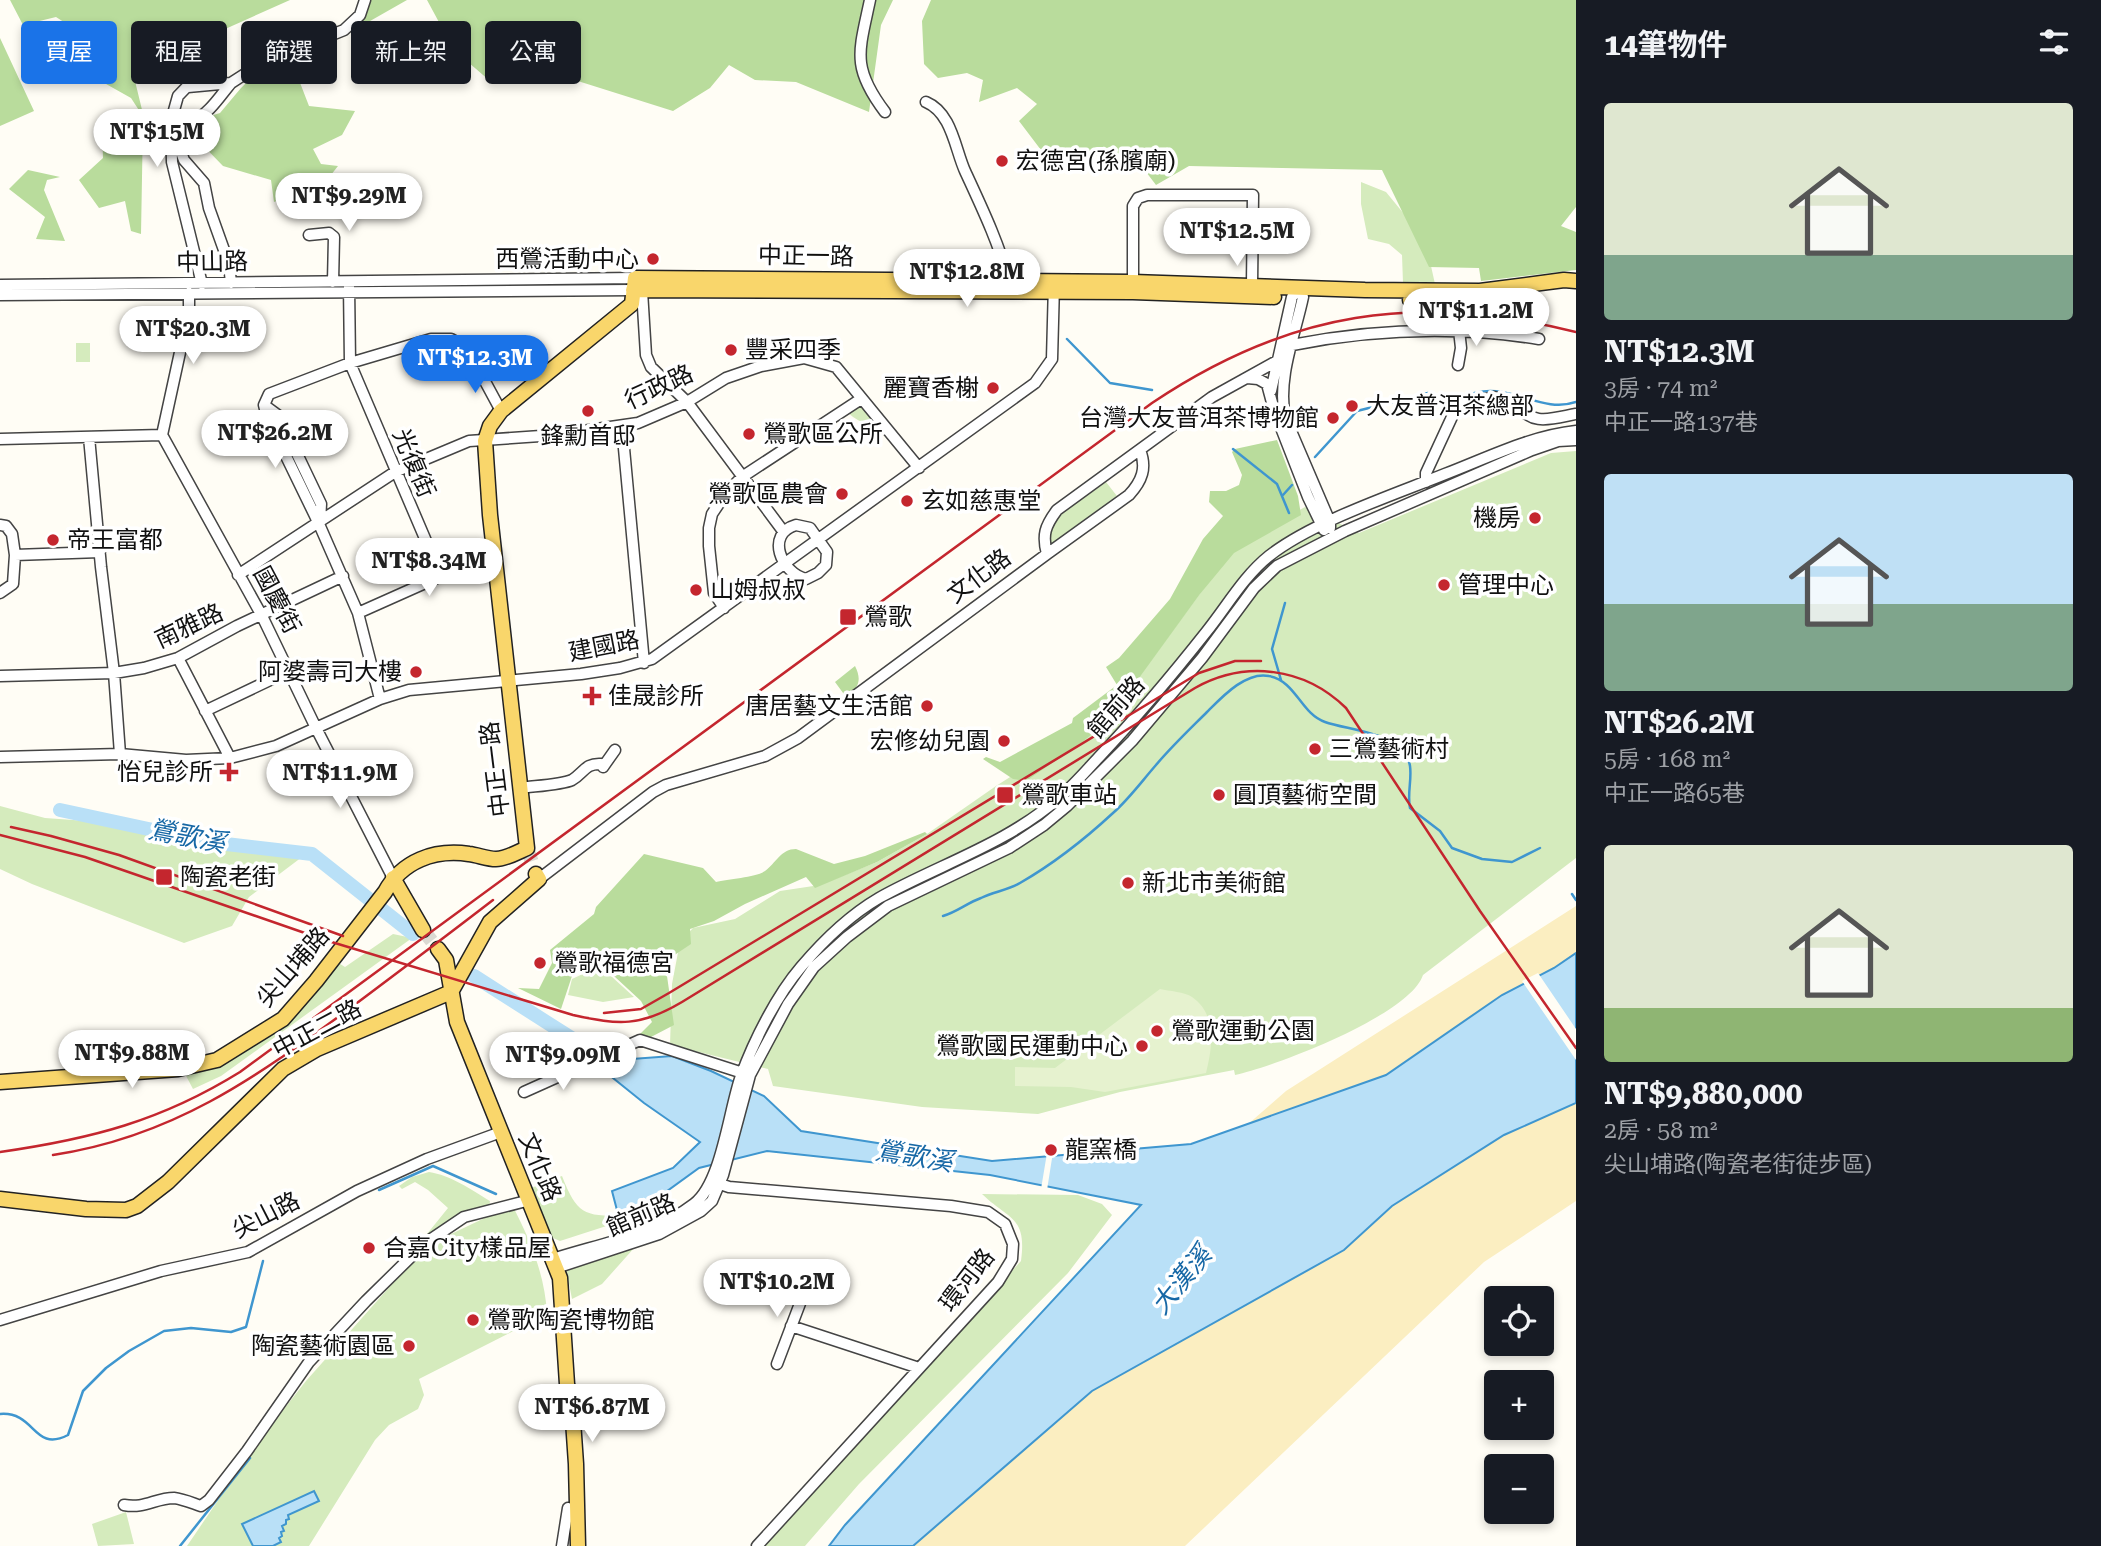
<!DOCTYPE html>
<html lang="zh-TW">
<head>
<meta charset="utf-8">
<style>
	:root { --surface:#171b24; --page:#20242c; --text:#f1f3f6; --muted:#9ea1a6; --accent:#1a73e8 }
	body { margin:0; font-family:"Roboto Serif","Noto Sans TC",serif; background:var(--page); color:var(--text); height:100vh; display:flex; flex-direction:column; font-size:26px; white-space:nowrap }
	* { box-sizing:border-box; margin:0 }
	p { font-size:23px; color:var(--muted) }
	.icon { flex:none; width:38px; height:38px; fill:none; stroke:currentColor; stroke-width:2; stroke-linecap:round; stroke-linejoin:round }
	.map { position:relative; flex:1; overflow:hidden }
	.panel { display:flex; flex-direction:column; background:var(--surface); width:525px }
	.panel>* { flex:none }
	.top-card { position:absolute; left:21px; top:21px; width:665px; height:63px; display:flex; gap:14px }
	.buttons { position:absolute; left:1484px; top:1286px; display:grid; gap:14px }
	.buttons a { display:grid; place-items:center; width:70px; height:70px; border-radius:7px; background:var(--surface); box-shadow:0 4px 10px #0003; font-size:35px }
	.price { position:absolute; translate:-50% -60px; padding:0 16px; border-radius:24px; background:#fff; color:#222; font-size:23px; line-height:46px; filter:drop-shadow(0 2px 4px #0008) }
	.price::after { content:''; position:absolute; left:50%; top:42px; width:21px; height:16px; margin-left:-10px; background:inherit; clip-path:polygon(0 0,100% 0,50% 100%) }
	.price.active { background:var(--accent); color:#fff }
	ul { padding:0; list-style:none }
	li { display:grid; align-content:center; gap:14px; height:371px; padding:0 28px }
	li span { display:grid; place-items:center; height:217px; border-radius:7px; color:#555 }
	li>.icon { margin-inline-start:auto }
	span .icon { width:126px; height:126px; fill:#fffc; stroke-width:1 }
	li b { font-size:30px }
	h2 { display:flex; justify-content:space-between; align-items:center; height:84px; padding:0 28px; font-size:30px }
	.pill { padding:0 24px; border-radius:7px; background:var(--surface); box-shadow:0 4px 10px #0003; font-size:24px; line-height:63px }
	.pill.active { background:var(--accent); color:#fff }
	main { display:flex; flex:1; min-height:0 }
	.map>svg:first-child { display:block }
</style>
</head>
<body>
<main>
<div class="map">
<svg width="1576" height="1546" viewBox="0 0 1576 1546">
	<rect width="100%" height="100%" fill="#fffdf5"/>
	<path fill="#d5ebbd" d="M 1361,182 L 1386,192 L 1418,231 L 1429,257 L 1435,284 L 1403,283 L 1402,255 L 1389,244 L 1368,239 L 1361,204 Z
		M 76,343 L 90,343 L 90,362 L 76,362 Z
		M 861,406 L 875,422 C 863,425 857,420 848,413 Z
		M 1576,451 L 1576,858 L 1423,975 C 1410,1015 1276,1066 1235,1075 L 1234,1070 L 1120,1092 L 1038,1114 L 922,1107 L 773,1086 L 768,1069 L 670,1045 L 672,984 L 680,942 L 693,928 L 735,919 L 780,891 L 820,885 L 877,862 L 927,834 L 996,786 L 1113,712 L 1235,546 L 1305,507 L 1359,533 L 1551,453 Z
		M 1106,482 L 1117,496 L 1050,547 L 1051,526 L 1061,514 Z
		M 0,806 L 45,818 L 87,821 L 224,849 L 302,857 L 249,897 L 232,926 L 184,943 L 32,884 L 0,869 Z
		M 393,934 L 412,938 L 221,1076 L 193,1089 L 184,1072 L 259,1038 L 337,962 L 345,967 Z
		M 600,966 L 634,997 L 603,1002 L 568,995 L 572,979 Z
		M 429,1172 C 450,1175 472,1190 490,1201 L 489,1208 L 430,1238 L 427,1234 L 448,1208 L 428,1190 L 415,1182 L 402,1189 L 399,1186 L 412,1177 Z
		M 562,1176 C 577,1214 583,1216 623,1216 L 625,1220 L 560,1241 L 551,1237 L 531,1188 Z
		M 982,1194 L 1078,1195 L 1102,1204 L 1112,1215 L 1068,1273 L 859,1484 L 805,1546 L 763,1546 L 1021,1261 C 1027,1216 1009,1220 982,1194 Z
		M 512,1205 C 530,1239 545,1275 547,1314 L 419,1379 L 424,1395 L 418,1409 L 389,1425 L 375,1440 L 309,1546 L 187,1546 L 257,1443 L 306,1381 L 409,1265 L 449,1235 Z
		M 635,1247 L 602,1284 L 572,1299 L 566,1268 Z
		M 126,1512 L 134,1544 L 98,1546 L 92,1524 Z"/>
	<path fill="#b9dc9c" d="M 10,0 L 290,0 L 214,34 L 154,55 L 135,81 L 144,118 L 131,98 L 90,75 L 84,35 L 56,17 L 23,25 Z
		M 363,0 L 407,0 L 349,33 Z
		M 427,0 L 893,0 L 881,25 L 869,112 L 796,82 L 755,80 L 729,65 L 710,88 L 673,111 L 505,58 L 490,81 L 454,50 Z
		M 931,0 L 1576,0 L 1576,207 L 1561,226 L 1576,232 L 1576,270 L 1481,281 L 1479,268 L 1429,267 L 1382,170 L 1189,166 L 1156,185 L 1143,168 L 1139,157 L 1044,154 L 1019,121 L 1037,104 L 1017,88 L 979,102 L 983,80 L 967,73 L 938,78 L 924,64 L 922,21 Z
		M 0,38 L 34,111 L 0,126 Z
		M 301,48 L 297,75 L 309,106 L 355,111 L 342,135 L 313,149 L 321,164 L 338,166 L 327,180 L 274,202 L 271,180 L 223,166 L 191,133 L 197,120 L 220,113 L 241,88 L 266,63 Z
		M 143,121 L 141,234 L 131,231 L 125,201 L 99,208 L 79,180 L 103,158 L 102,128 Z
		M 28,170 L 60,177 L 47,180 L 44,190 L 65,241 L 36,239 L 45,217 L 9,189 Z
		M 1277,440 L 1298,496 L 1301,515 L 1234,553 L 1200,594 L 1107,722 L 1081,743 L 1026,781 L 1013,779 L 983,759 L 986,757 L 1000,762 L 1072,723 L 1073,718 L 1117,685 L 1106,667 L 1119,658 L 1170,599 L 1203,539 L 1223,516 L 1209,502 L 1210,491 L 1226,491 L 1239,485 L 1242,475 L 1232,452 L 1235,449 Z
		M 855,666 C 862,680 859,688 846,697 L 835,682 Z
		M 925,832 L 927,834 L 877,862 L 815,888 L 806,877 L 745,904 L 714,921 L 690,929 L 691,944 L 673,956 L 667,976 L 674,1025 L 651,1037 L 639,1035 L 652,1022 L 641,1001 L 601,964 L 572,976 L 561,1009 L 518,988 L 539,989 L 552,963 L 550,950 L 594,914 L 596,907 L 644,854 L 703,868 L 716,882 C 728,879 757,877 765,871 C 776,863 781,849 796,849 L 834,864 L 865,856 Z"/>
	<path fill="#fbeec1" d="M 1576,906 L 1576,1201 L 1484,1262 L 1185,1546 L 841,1546 L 1161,1200 L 1286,1091 Z"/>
	<path fill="#e6f2cf" d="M 1160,989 C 1169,991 1185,992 1192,997 C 1218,1015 1212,1049 1206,1073 L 1105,1092 L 1071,1087 L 1015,1086 L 1015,1067 L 1055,1068 Z"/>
	<path fill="#b9e0f7" stroke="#3f96cf" stroke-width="2" d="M 1576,953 L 1576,1103 L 1504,1135 L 1392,1206 L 1344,1250 L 1092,1391 L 913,1546 L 829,1546 L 845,1525 L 1141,1205 L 990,1175 L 767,1151 L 699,1168 L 656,1199 L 618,1214 L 612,1191 L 673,1168 L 700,1142 L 644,1103 L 577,1049 L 580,1034 L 598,1040 L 632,1059 L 672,1056 L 711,1071 L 764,1096 L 801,1131 L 992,1161 L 1191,1144 L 1386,1075 L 1502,995 L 1554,968 Z
		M 314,1491 L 319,1501 L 288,1515 L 289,1519 L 286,1520 L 286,1524 L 282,1526 L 284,1531 L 281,1532 L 282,1536 L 279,1538 L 281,1542 L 273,1546 L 253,1546 L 242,1524 Z"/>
	<path fill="#fffdf5" d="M 1538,973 L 1576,1029 L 1576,1060 L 1522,981 Z
		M 1053,1152 L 1047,1190 L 1041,1189 L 1047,1153 Z"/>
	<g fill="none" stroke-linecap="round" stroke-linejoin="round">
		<path stroke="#3f96cf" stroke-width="2.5" d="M 1067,339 L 1110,383 L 1152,390
			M 1463,397 C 1507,377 1538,415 1576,402
			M 1233,449 L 1277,484 L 1289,513
			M 1315,457 L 1357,411 L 1428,393 L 1454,400
			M 1283,495 L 1292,485
			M 1281,680 L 1272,649 L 1285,603
			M 1572,894 L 1576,900
			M 943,916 C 957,912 967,903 981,898 C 993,892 1008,890 1020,883 C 1053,864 1086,838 1113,813 C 1129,799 1142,781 1156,765 C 1172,746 1190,729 1207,712 C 1222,697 1246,671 1269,676 C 1296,681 1301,714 1325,722 C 1350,731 1404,732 1410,766 C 1412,780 1407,794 1410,808 L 1440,831 L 1452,848 L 1482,859 L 1512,862 L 1540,848
			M 379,1190 L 433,1166 L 496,1194
			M 0,1414 C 36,1411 33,1453 68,1435 L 83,1391 L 106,1368 L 129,1351 L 164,1331 L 191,1328 L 231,1332 L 246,1327 L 263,1261
			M 180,1546 L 250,1458"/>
		<path stroke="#b9e0f7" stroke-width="14" d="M 60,810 L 209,842 L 312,854 L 413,934
			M 474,976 L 576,1041 L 596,1050"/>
		<path stroke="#dbdad3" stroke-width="14" stroke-dasharray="14 7" stroke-linecap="butt" d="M 527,848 L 536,874
			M 423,930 L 438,949"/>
		<defs>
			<path id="minor" d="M 870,0 C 859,52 851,67 885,112
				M 188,87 L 231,83 L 262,63 L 344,30 L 360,15 L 365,0
				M 926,102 C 952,113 955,149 965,171 C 982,208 998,241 1009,281
				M 309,235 L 329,233 L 334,237 L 333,282
				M 231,283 L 229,264 L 209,208 L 204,183 L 184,160 L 181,152 L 183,140 L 193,121 C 209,114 220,96 231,83
				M 202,284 L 172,162 L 171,121 L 178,96 L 203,70
				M 0,285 L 635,278 L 642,291 L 646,355 L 651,367 L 687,402 L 783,531
				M 349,285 L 350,363 L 441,576
				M 1133,289 L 1133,206 L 1138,198 L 1147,195 L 1253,195 L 1252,286
				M 189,293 L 189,311 L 162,435 L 262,616 L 316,728 L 393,878
				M 0,295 L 633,290
				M 1292,345 C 1374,329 1457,326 1539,339
				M 1458,365 L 1461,348 L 1459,330
				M 1247,378 L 1258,379 L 1267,384 L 1274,410 L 1308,497 L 1324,530
				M 1271,391 L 1292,297 L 1299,288 L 1303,297 C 1295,335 1277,378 1285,417 L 1330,522 L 1330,528
				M 264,405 L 279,416 L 321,504 L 320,521
				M 622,427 L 644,663
				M 89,437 L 101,567 L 114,673 L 120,754
				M 0,439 L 162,435
				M 1426,482 L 1426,473 L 1457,406 L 1494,397 L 1515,402 C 1532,427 1550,419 1576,414
				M 0,525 L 6,526 L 12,534 L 15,555
				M 796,525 L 810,528 L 827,552 L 826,565 L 818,573 L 806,579 C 781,573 765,534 796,525 Z
				M 1047,554 L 1129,495 C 1142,481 1147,468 1140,450
				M 238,575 L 395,472 L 469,441 L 555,435 L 638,423 L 687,402 L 726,378 L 761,366 L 804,358 L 836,367 L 919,468
				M 0,593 L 13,584 L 15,555 L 100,552
				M 724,608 L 714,593 L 709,546 L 709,528 L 712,514 L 726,493 L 742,477 L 861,399
				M 358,613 L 441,576 L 496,570
				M 178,658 L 230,758
				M 0,676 L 114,673 L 144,668 L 178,658 L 237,626 L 343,576
				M 380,699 L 358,613 L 319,524 L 267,417 L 264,405 L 269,394 L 350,363 L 431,339 L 451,339 L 467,348 L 501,411
				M 205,711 L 289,671
				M 0,757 L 120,754 L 186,760 L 230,758 L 276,746 L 380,699 L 409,690 L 581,674 L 620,668 L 652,659 L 1035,383 L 1052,359 L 1054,284
				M 520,788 C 533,786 561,785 572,780 C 584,773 585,763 601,764 L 603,767 L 615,750
				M 539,879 L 653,792 L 666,785 L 765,756 L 798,738 L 1047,554 C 1042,535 1045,526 1057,510 L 1212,397 L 1277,361
				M 524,1092 L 640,1040 L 746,1074
				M 714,1182 L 729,1187 L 951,1206 L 988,1212 L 1005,1224 L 1013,1244 L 1012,1259 L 998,1282 L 757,1546
				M 553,1259 C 599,1244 654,1235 694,1204 C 722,1183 729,1109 741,1076 C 754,1040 777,995 801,967 C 823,941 850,915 879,898 C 940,864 1007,844 1060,797 C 1074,785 1086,771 1099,757 C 1137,717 1173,674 1207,631 C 1227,606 1244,576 1269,556 C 1312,522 1393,495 1445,474 C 1487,458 1530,436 1576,431
				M 556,1268 L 659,1234 L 701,1211 L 712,1201 L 723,1175 L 750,1075 L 788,1004 L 814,967 L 847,937 L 888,906 L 1009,848 L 1044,825 L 1067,806 L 1132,741 L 1202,658 L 1254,588 L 1277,566 L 1345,531 L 1532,450 L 1558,441 L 1576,440
				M 0,1320 L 161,1271 L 248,1252 L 357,1191 L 427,1159 L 501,1132
				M 791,1326 L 919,1368
				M 777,1364 L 807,1285
				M 124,1505 C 145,1509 155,1498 174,1498 C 183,1499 192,1503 201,1506 L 209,1500 L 247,1451 L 309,1362 L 366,1301 L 424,1244 L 464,1217 L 530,1200
				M 562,1546 L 568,1508"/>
			<path id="major" d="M 633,290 L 1133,292 L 1274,297
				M 1410,300 L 1462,302 L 1526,294
				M 393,878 L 423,930
				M 438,949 L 446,960 L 457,1022 L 560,1278 L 567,1384 L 572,1406 L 576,1464 L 578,1546
				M 451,992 L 490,922 L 539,879 L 536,874
				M 0,1082 L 178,1069 L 217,1060 L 283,1019 L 316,981 L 385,892 C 402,861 434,849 469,854 C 478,855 487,859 496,859 C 506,859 518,852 527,848 L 490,515 L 485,441 L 490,426 L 501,411 L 632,304 L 635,278 L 1133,282 L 1365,290 L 1480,291 L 1564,280 L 1576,281
				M 0,1199 L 86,1209 L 126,1210 L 137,1206 L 168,1182 L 283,1069 L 317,1049 L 451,992"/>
		</defs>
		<use href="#minor" stroke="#444" stroke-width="13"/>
		<use href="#major" stroke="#222" stroke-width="17"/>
		<use href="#minor" stroke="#fff" stroke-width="10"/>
		<use href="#major" stroke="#f9d66b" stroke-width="14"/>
		<path stroke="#c4262e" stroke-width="2.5" d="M 11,827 L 51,836 L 119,855 L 343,936
			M 0,835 L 85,857 L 325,940 L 573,1015 C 619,1025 640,1027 682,1002 L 1195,688 C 1245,660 1304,667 1346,708 L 1480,911 L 1576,1048
			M 604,1013 L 641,1009 L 669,993 L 1199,673 L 1235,661 L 1261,661
			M 0,1152 C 91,1139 161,1121 240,1072 L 1152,403 C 1289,311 1416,292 1576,332
			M 53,1155 C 172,1137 254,1079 349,1009 C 397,973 445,937 493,900"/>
	</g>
	<g fill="#c4262e" stroke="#fff" stroke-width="2.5">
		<circle cx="1002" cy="161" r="7"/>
		<circle cx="653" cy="259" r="7"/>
		<circle cx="731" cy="350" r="7"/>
		<circle cx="993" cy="388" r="7"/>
		<circle cx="1352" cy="406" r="7"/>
		<circle cx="588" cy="411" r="7"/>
		<circle cx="1333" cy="418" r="7"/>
		<circle cx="749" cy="434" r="7"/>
		<circle cx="842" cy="494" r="7"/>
		<circle cx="907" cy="501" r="7"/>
		<circle cx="1535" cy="518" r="7"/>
		<circle cx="53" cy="540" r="7"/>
		<circle cx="1444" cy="585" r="7"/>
		<circle cx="696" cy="590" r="7"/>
		<rect x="839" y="608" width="18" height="18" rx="3.5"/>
		<circle cx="416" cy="672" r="7"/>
		<path d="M588.5 685.5h7v7h7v7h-7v7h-7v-7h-7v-7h7z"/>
		<circle cx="927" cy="706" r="7"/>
		<circle cx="1004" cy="741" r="7"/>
		<circle cx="1315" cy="749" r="7"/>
		<path d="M225.5 761.5h7v7h7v7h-7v7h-7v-7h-7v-7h7z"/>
		<rect x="996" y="786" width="18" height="18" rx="3.5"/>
		<circle cx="1219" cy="795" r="7"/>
		<rect x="155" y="868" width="18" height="18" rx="3.5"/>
		<circle cx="1128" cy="883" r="7"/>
		<circle cx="540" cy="963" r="7"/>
		<circle cx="1157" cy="1031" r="7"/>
		<circle cx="1142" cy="1046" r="7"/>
		<circle cx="1051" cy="1150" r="7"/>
		<circle cx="369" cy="1248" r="7"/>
		<circle cx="473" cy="1320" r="7"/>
		<circle cx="409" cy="1346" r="7"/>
	</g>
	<g text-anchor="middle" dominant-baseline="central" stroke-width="7" stroke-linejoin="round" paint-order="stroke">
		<g font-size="24" fill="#111" stroke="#fff" text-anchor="start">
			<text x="1016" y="161">宏德宮(孫臏廟)</text>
			<text x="639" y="259" text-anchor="end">西鶯活動中心</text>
			<text x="745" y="350">豐采四季</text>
			<text x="979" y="388" text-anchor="end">麗寶香榭</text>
			<text x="1366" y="406">大友普洱茶總部</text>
			<text x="1319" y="418" text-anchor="end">台灣大友普洱茶博物館</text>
			<text x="763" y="434">鶯歌區公所</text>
			<text x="588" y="436" text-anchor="middle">鋒勳首邸</text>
			<text x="828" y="494" text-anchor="end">鶯歌區農會</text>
			<text x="921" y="501">玄如慈惠堂</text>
			<text x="1521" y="518" text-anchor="end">機房</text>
			<text x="67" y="540">帝王富都</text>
			<text x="1458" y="585">管理中心</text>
			<text x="710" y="590">山姆叔叔</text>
			<text x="864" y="617">鶯歌</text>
			<text x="402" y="672" text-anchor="end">阿婆壽司大樓</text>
			<text x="608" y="696">佳晟診所</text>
			<text x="913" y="706" text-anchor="end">唐居藝文生活館</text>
			<text x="990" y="741" text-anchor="end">宏修幼兒園</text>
			<text x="1329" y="749">三鶯藝術村</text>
			<text x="213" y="772" text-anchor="end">怡兒診所</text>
			<text x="1021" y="795">鶯歌車站</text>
			<text x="1233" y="795">圓頂藝術空間</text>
			<text x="180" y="877">陶瓷老街</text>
			<text x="1142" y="883">新北市美術館</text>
			<text x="554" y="963">鶯歌福德宮</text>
			<text x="1171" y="1031">鶯歌運動公園</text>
			<text x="1128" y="1046" text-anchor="end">鶯歌國民運動中心</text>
			<text x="1065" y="1150">龍窯橋</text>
			<text x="383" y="1248">合嘉City樣品屋</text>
			<text x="487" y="1320">鶯歌陶瓷博物館</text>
			<text x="395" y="1346" text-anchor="end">陶瓷藝術園區</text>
		</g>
		<g font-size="24" fill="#111" stroke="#fff">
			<text transform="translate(806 256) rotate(1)">中正一路</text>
			<text transform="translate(212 262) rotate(-1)">中山路</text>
			<text transform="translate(659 387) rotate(-25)">行政路</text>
			<text transform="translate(414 463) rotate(67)">光復街</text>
			<text transform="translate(979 576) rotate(-37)">文化路</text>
			<text transform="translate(277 600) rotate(62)">國慶街</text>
			<text transform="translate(189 626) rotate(-25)">南雅路</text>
			<text transform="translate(604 646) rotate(-11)">建國路</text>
			<text transform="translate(1116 707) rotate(-49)">館前路</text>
			<text transform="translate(495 769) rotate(-97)">中正一路</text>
			<text transform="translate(293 967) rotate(-49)">尖山埔路</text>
			<text transform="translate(317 1029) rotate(-28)">中正二路</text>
			<text transform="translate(540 1167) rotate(67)">文化路</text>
			<text transform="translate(266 1215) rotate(-27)">尖山路</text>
			<text transform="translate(641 1215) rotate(-23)">館前路</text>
			<text transform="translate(967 1280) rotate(-52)">環河路</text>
		</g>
		<g font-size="26" font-style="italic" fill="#1768a6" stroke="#fff">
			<text transform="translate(187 836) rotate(11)">鶯歌溪</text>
			<text transform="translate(914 1156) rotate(9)">鶯歌溪</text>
			<text transform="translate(1181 1280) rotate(-51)">大漢溪</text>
		</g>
	</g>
</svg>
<div class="buttons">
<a><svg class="icon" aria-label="locate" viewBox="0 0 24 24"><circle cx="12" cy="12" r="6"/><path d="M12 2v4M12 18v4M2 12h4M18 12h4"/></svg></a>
<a>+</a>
<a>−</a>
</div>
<b class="price" style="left:157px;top:169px">NT$15M</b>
<b class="price" style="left:349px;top:233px">NT$9.29M</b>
<b class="price" style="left:1237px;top:268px">NT$12.5M</b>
<b class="price" style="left:967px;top:309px">NT$12.8M</b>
<b class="price" style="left:1476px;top:348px">NT$11.2M</b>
<b class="price" style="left:193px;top:366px">NT$20.3M</b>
<b class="price active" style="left:475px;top:395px">NT$12.3M</b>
<b class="price" style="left:275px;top:470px">NT$26.2M</b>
<b class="price" style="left:429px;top:598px">NT$8.34M</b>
<b class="price" style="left:340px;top:810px">NT$11.9M</b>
<b class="price" style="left:132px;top:1090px">NT$9.88M</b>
<b class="price" style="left:563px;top:1092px">NT$9.09M</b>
<b class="price" style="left:777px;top:1319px">NT$10.2M</b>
<b class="price" style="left:592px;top:1444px">NT$6.87M</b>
<div class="top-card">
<a class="pill active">買屋</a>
<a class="pill">租屋</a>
<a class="pill">篩選</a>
<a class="pill">新上架</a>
<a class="pill">公寓</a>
</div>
</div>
<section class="panel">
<h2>14筆物件<svg class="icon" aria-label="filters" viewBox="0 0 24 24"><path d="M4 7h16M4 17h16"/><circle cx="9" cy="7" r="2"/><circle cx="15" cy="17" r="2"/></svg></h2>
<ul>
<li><span style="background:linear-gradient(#dfe7d0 70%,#7fa58c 0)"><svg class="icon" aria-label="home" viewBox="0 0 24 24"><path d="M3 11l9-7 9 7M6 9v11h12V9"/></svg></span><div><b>NT$12.3M</b><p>3房 · 74 m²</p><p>中正一路137巷</p></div></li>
<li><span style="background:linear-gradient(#bfe0f5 60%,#7fa58c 0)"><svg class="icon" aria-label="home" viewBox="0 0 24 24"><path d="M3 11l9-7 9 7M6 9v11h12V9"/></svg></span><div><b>NT$26.2M</b><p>5房 · 168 m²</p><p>中正一路65巷</p></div></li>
<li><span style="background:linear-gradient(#dfe7d0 75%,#8fb573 0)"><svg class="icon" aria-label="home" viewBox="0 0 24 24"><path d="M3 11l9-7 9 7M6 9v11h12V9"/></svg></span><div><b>NT$9,880,000</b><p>2房 · 58 m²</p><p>尖山埔路(陶瓷老街徒步區)</p></div></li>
</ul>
</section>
</main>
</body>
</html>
